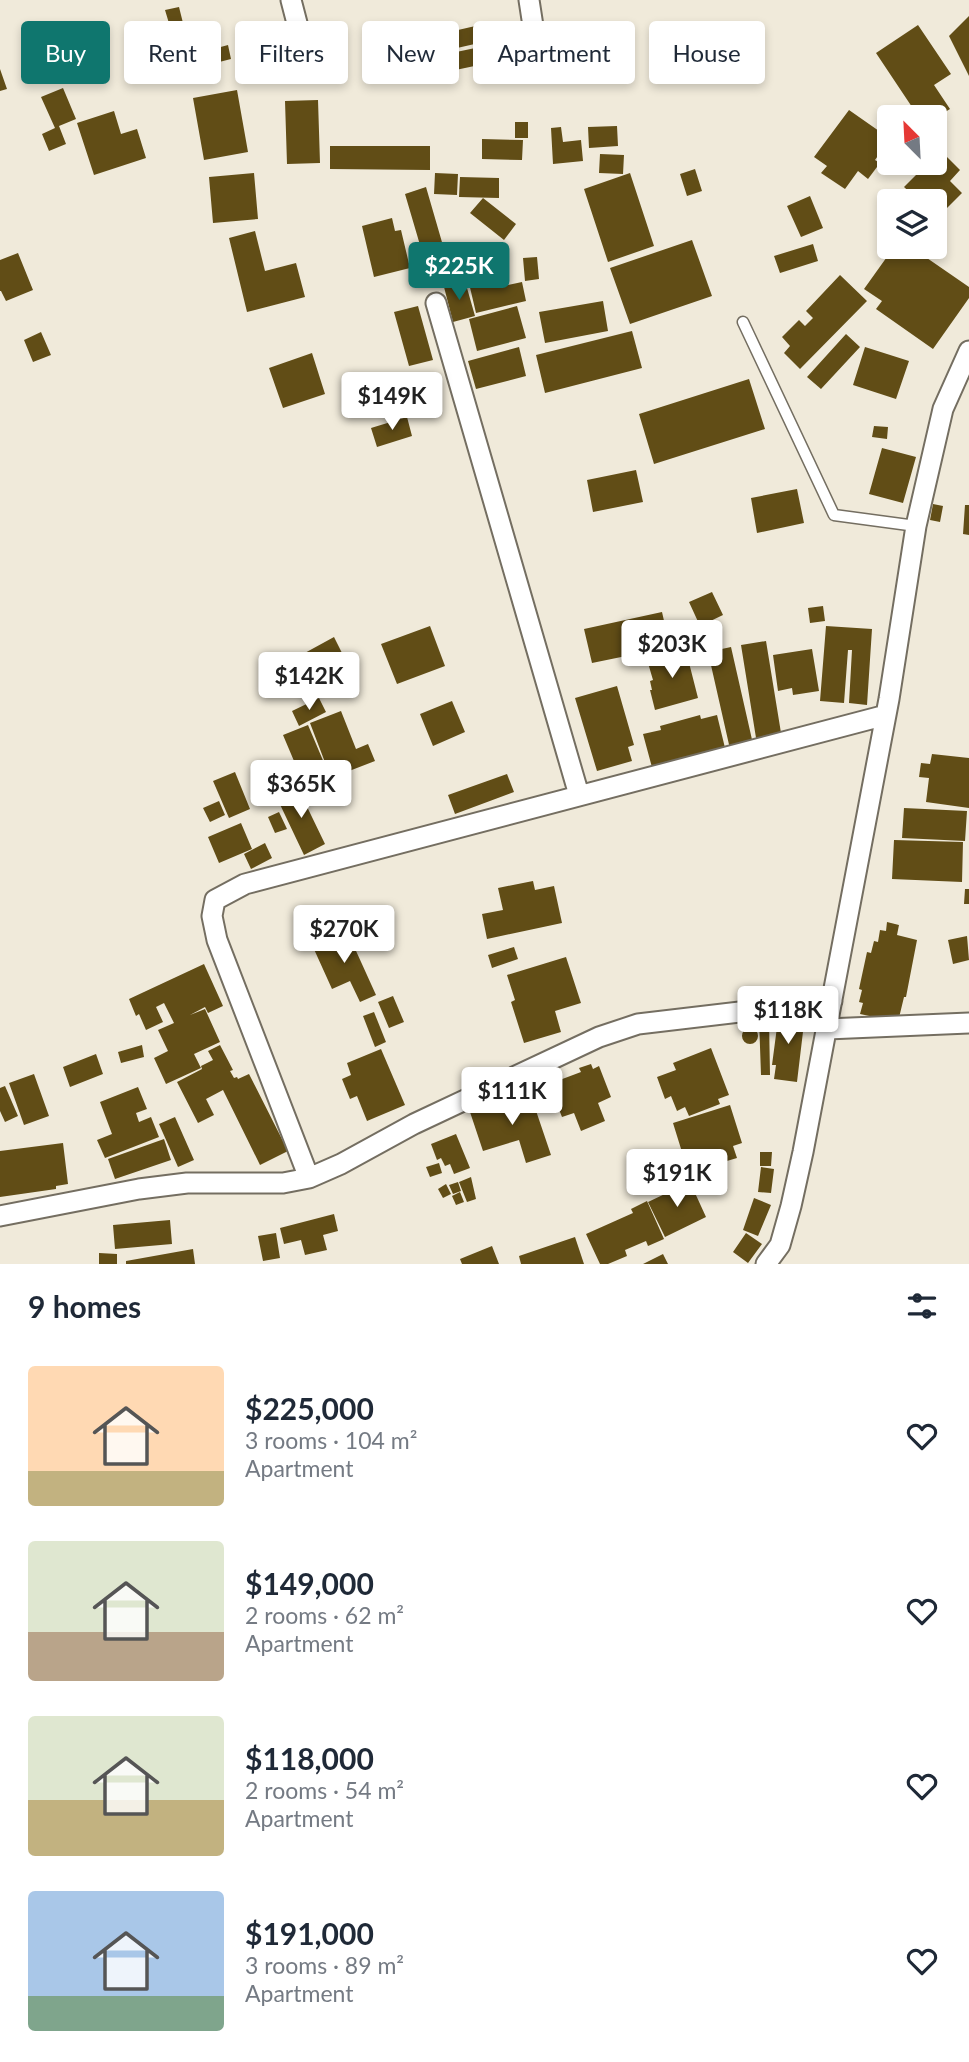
<!DOCTYPE html>
<html lang="en">
<head>
<meta charset="utf-8">
<style>
	:root { --surface:#fff; --page:#f6f6f7; --text:#1f2937; --muted:#747a83; --accent:#0f766e }
	body { margin:0; font-family:Lato,sans-serif; background:var(--page); color:var(--text); height:100vh; display:flex; flex-direction:column; font-size:26px; white-space:nowrap }
	* { box-sizing:border-box; margin:0 }
	p { font-size:23px; color:var(--muted) }
	.icon { flex:none; width:38px; height:38px; fill:none; stroke:currentColor; stroke-width:2; stroke-linecap:round; stroke-linejoin:round }
	.map { position:relative; height:1264px; overflow:hidden }
	.details { display:flex; flex-direction:column; background:var(--surface); flex:1 }
	.details>* { flex:none }
	.hud { position:absolute; left:21px; top:21px; width:928px; height:63px; display:flex; gap:14px }
	.needle { width:46px; rotate:336deg }
	.tools { position:absolute; left:877px; top:105px; display:grid; gap:14px }
	.tools a { display:grid; place-items:center; width:70px; height:70px; border-radius:7px; background:var(--surface); box-shadow:0 4px 10px #0003; font-size:35px }
	.price { position:absolute; translate:-50% -60px; padding:0 16px; border-radius:7px; background:#fff; color:#222; font-size:23px; line-height:46px; filter:drop-shadow(0 2px 4px #0008) }
	.price::after { content:''; position:absolute; left:50%; top:42px; width:21px; height:16px; margin-left:-10px; background:inherit; clip-path:polygon(0 0,100% 0,50% 100%) }
	.price.current { background:var(--accent); color:#fff }
	ul { padding:0; list-style:none }
	li { display:flex; align-items:center; gap:21px; height:175px; padding:0 28px }
	li span { display:grid; place-items:center; flex:none; width:196px; height:140px; border-radius:7px; color:#555 }
	li>.icon { margin-inline-start:auto }
	span .icon { width:84px; height:84px; fill:#fffc; stroke-width:1 }
	li b { font-size:30px }
	h2 { display:flex; justify-content:space-between; align-items:center; height:84px; padding:0 28px; font-size:30px }
	.chip { padding:0 24px; border-radius:7px; background:var(--surface); box-shadow:0 4px 10px #0003; font-size:24px; line-height:63px }
	.chip.current { background:var(--accent); color:#fff }
	.map>svg:first-child { display:block }
</style>
</head>
<body>
<div class="map">
<svg width="969" height="1264" viewBox="0 0 969 1264">
	<rect width="100%" height="100%" fill="#f0eada"/>
	<path fill="#614d16" d="M 179,7 L 184,27 L 171,30 L 165,10 Z
		M 969,16 L 969,76 L 949,36 Z
		M 497,21 L 501,38 L 422,56 L 419,39 Z
		M 918,25 L 951,74 L 934,85 L 950,109 L 934,119 L 934,117 L 925,117 L 918,107 L 914,110 L 876,53 Z
		M 499,43 L 503,60 L 427,76 L 423,59 Z
		M 228,45 L 231,59 L 184,71 L 180,58 Z
		M 0,69 L 7,89 L 0,91 Z
		M 63,88 L 76,119 L 59,126 L 66,144 L 49,151 L 42,134 L 55,128 L 41,97 Z
		M 237,90 L 248,152 L 204,160 L 193,98 Z
		M 318,100 L 320,163 L 287,164 L 285,101 Z
		M 849,110 L 889,138 L 889,140 L 875,160 L 880,163 L 868,179 L 858,171 L 845,189 L 821,173 L 827,166 L 814,157 Z
		M 114,111 L 121,134 L 137,129 L 146,158 L 94,175 L 77,123 Z
		M 515,122 L 528,122 L 528,138 L 515,138 Z
		M 617,126 L 618,146 L 589,148 L 588,127 Z
		M 561,127 L 563,142 L 581,140 L 583,161 L 553,164 L 551,128 Z
		M 482,139 L 523,140 L 522,160 L 482,159 Z
		M 330,146 L 430,146 L 430,170 L 330,169 Z
		M 940,150 L 960,170 L 950,181 L 962,193 L 944,211 L 932,199 L 929,201 L 919,201 L 904,187 L 928,163 L 934,163 L 934,156 Z
		M 600,154 L 624,155 L 623,174 L 599,173 Z
		M 695,169 L 702,191 L 687,196 L 680,174 Z
		M 254,173 L 258,219 L 213,223 L 209,177 Z
		M 435,173 L 458,174 L 457,195 L 434,194 Z
		M 630,173 L 654,246 L 608,262 L 584,189 Z
		M 460,177 L 499,178 L 499,198 L 459,197 Z
		M 426,187 L 446,256 L 425,262 L 405,194 Z
		M 810,196 L 823,228 L 801,237 L 787,206 Z
		M 483,198 L 516,224 L 504,240 L 470,213 Z
		M 392,218 L 395,231 L 401,230 L 410,268 L 374,277 L 362,226 Z
		M 255,231 L 265,271 L 296,263 L 305,297 L 247,312 L 229,238 Z
		M 692,240 L 712,296 L 630,324 L 610,268 Z
		M 813,244 L 818,261 L 780,273 L 774,256 Z
		M 894,247 L 911,247 L 969,287 L 969,298 L 933,349 L 876,309 L 882,301 L 864,289 Z
		M 18,253 L 33,290 L 6,301 L 1,291 L 0,291 L 0,260 Z
		M 537,257 L 539,279 L 525,281 L 523,258 Z
		M 496,273 L 499,287 L 522,282 L 526,301 L 476,313 L 468,279 Z
		M 840,275 L 867,301 L 800,369 L 784,353 L 790,346 L 782,337 L 799,320 L 805,326 L 813,318 L 806,311 Z
		M 465,281 L 475,316 L 453,322 L 444,287 Z
		M 603,301 L 608,331 L 545,343 L 539,312 Z
		M 418,306 L 433,360 L 409,366 L 394,312 Z
		M 517,306 L 526,338 L 477,351 L 469,319 Z
		M 632,331 L 642,368 L 545,393 L 536,355 Z
		M 41,332 L 51,355 L 33,362 L 24,340 Z
		M 846,334 L 860,347 L 821,389 L 807,377 Z
		M 519,347 L 526,376 L 476,389 L 468,361 Z
		M 865,347 L 909,361 L 896,399 L 853,385 Z
		M 312,353 L 325,394 L 283,408 L 269,368 Z
		M 749,379 L 765,429 L 654,464 L 639,414 Z
		M 407,417 L 412,436 L 377,447 L 371,428 Z
		M 874,426 L 888,427 L 887,439 L 872,437 Z
		M 882,448 L 916,457 L 903,503 L 869,494 Z
		M 636,470 L 643,502 L 593,512 L 587,480 Z
		M 797,489 L 804,523 L 757,533 L 751,498 Z
		M 933,504 L 943,506 L 940,522 L 930,520 Z
		M 965,505 L 969,505 L 969,535 L 963,534 Z
		M 712,592 L 723,615 L 700,626 L 689,602 Z
		M 823,606 L 825,621 L 810,623 L 808,608 Z
		M 662,612 L 670,647 L 592,663 L 584,629 Z
		M 430,626 L 445,666 L 397,684 L 381,644 Z
		M 826,626 L 872,629 L 867,705 L 849,703 L 852,650 L 848,650 L 844,703 L 820,701 Z
		M 334,637 L 345,659 L 303,681 L 292,660 Z
		M 766,641 L 782,739 L 757,744 L 741,645 Z
		M 685,647 L 698,698 L 655,710 L 650,690 L 652,690 L 650,681 L 653,680 L 648,663 L 663,659 L 661,653 Z
		M 731,647 L 753,744 L 730,749 L 708,652 Z
		M 812,649 L 819,691 L 793,695 L 792,688 L 778,691 L 773,655 Z
		M 617,686 L 634,745 L 628,747 L 632,761 L 597,771 L 575,698 Z
		M 319,698 L 326,712 L 299,726 L 292,711 Z
		M 452,701 L 465,732 L 433,746 L 420,714 Z
		M 341,711 L 356,749 L 368,744 L 375,761 L 331,778 L 310,723 Z
		M 700,715 L 701,719 L 717,715 L 726,752 L 653,771 L 643,734 L 661,730 L 660,726 Z
		M 308,725 L 330,777 L 305,787 L 283,735 Z
		M 932,754 L 969,758 L 969,808 L 926,802 L 929,778 L 919,777 L 921,763 L 930,764 Z
		M 290,760 L 298,775 L 285,783 L 277,768 Z
		M 235,772 L 250,809 L 229,818 L 213,781 Z
		M 507,774 L 514,792 L 455,814 L 448,795 Z
		M 297,786 L 325,844 L 304,855 L 276,796 Z
		M 219,801 L 225,815 L 210,822 L 203,808 Z
		M 904,808 L 967,811 L 965,841 L 902,838 Z
		M 279,812 L 287,829 L 275,833 L 268,817 Z
		M 241,823 L 252,849 L 219,863 L 208,837 Z
		M 894,840 L 963,842 L 962,882 L 892,879 Z
		M 265,843 L 272,858 L 251,869 L 244,854 Z
		M 533,881 L 535,890 L 554,886 L 562,923 L 487,939 L 482,914 L 503,910 L 498,888 Z
		M 965,889 L 969,889 L 969,904 L 964,904 Z
		M 887,922 L 899,925 L 897,935 L 917,940 L 906,997 L 904,997 L 898,1022 L 860,1014 L 863,1003 L 859,1002 L 862,990 L 859,989 L 867,952 L 871,953 L 874,941 L 878,942 L 880,930 L 886,931 Z
		M 347,931 L 376,995 L 360,1002 L 350,981 L 332,989 L 313,947 Z
		M 967,936 L 969,960 L 953,964 L 948,940 Z
		M 514,947 L 518,959 L 492,968 L 488,955 Z
		M 566,957 L 581,1003 L 555,1011 L 561,1032 L 524,1043 L 511,1002 L 515,1000 L 507,975 Z
		M 204,964 L 223,1006 L 208,1013 L 205,1007 L 190,1015 L 205,1009 L 220,1042 L 194,1054 L 201,1068 L 166,1084 L 154,1058 L 168,1051 L 158,1030 L 174,1023 L 164,1003 L 156,1007 L 163,1022 L 146,1030 L 139,1014 L 136,1016 L 129,999 Z
		M 393,996 L 404,1022 L 389,1028 L 378,1002 Z
		M 374,1012 L 386,1042 L 375,1047 L 363,1016 Z
		M 779,1012 L 805,1015 L 797,1082 L 774,1079 L 776,1065 L 772,1065 Z
		M 759,1019 L 769,1019 L 770,1075 L 761,1075 Z
		M742 1036a8 8 0 1 1 16 0a8 8 0 1 1-16 0Z
		M 142,1045 L 144,1057 L 121,1063 L 118,1052 Z
		M 220,1045 L 233,1070 L 230,1071 L 234,1078 L 237,1077 L 238,1079 L 249,1074 L 288,1151 L 260,1165 L 223,1090 L 206,1099 L 214,1115 L 198,1123 L 177,1082 L 202,1069 L 201,1066 L 213,1060 L 208,1051 Z
		M 711,1048 L 729,1095 L 718,1099 L 720,1104 L 689,1116 L 685,1107 L 677,1111 L 671,1096 L 665,1099 L 657,1077 L 676,1070 L 673,1063 Z
		M 381,1049 L 405,1105 L 367,1121 L 357,1096 L 350,1099 L 342,1079 L 351,1075 L 347,1063 Z
		M 96,1054 L 103,1074 L 70,1087 L 63,1067 Z
		M 591,1064 L 593,1069 L 599,1066 L 611,1097 L 598,1103 L 605,1121 L 581,1131 L 574,1113 L 562,1117 L 549,1084 L 581,1072 L 579,1068 Z
		M 34,1074 L 49,1116 L 24,1125 L 9,1083 Z
		M 5,1086 L 18,1116 L 5,1122 L 0,1111 L 0,1088 Z
		M 138,1087 L 147,1109 L 136,1113 L 139,1122 L 151,1117 L 159,1137 L 105,1158 L 97,1140 L 112,1134 L 100,1102 Z
		M 530,1093 L 551,1155 L 526,1163 L 519,1140 L 483,1151 L 470,1112 Z
		M 730,1105 L 742,1143 L 733,1146 L 737,1158 L 700,1169 L 697,1161 L 686,1165 L 673,1123 Z
		M 175,1117 L 194,1160 L 178,1167 L 159,1124 Z
		M 456,1134 L 470,1168 L 454,1174 L 450,1164 L 445,1166 L 441,1158 L 437,1160 L 431,1144 Z
		M 164,1139 L 171,1160 L 115,1179 L 108,1159 Z
		M 63,1143 L 68,1184 L 56,1186 L 56,1189 L 0,1197 L 0,1151 Z
		M 760,1152 L 772,1152 L 771,1166 L 760,1166 Z
		M 439,1163 L 442,1173 L 430,1177 L 426,1167 Z
		M 761,1167 L 774,1169 L 771,1193 L 758,1192 Z
		M 471,1177 L 476,1199 L 467,1202 L 459,1182 Z
		M 458,1182 L 461,1191 L 453,1194 L 449,1185 Z
		M 690,1182 L 706,1217 L 665,1237 L 648,1202 Z
		M 446,1184 L 451,1194 L 443,1198 L 438,1189 Z
		M 460,1192 L 464,1202 L 456,1205 L 452,1196 Z
		M 754,1198 L 771,1205 L 758,1236 L 743,1230 Z
		M 647,1201 L 664,1239 L 648,1246 L 646,1241 L 625,1250 L 627,1256 L 608,1264 L 600,1264 L 586,1234 L 633,1213 L 631,1209 Z
		M 334,1214 L 338,1231 L 323,1235 L 327,1250 L 305,1255 L 301,1240 L 284,1244 L 280,1228 Z
		M 170,1220 L 172,1244 L 115,1249 L 113,1225 Z
		M 276,1233 L 280,1258 L 263,1261 L 258,1236 Z
		M 746,1233 L 762,1244 L 748,1263 L 733,1252 Z
		M 575,1237 L 584,1264 L 521,1264 L 519,1256 Z
		M 492,1246 L 499,1264 L 462,1264 L 460,1259 Z
		M 193,1249 L 195,1264 L 126,1264 L 126,1261 Z
		M 99,1253 L 117,1254 L 117,1264 L 99,1264 Z
		M 663,1254 L 668,1264 L 643,1264 Z"/>
	<g fill="none" stroke-linecap="round" stroke-linejoin="round">
		<defs>
			<path id="service" d="M 743,322 L 834,515 L 916,526"/>
			<path id="minor" d="M 291,0 L 298,27
				M 529,0 L 535,39
				M 436,303 L 579,795
				M 827,1029 L 969,1023
				M 309,1178 L 217,940 L 212,916 L 215,900 L 245,884 L 886,715
				M 0,1216 L 139,1189 L 187,1183 L 283,1183 L 309,1178 L 341,1164 L 414,1124 L 599,1037 L 638,1024 L 832,1001
				M 766,1264 L 780,1245 L 791,1206 L 803,1152 L 889,699 L 916,526 L 943,409 L 969,351"/>
		</defs>
		<use href="#service" stroke="#746e61" stroke-width="13"/>
		<use href="#minor" stroke="#746e61" stroke-width="23"/>
		<use href="#service" stroke="#fff" stroke-width="10"/>
		<use href="#minor" stroke="#fff" stroke-width="19"/>
	</g>
</svg>
<div class="tools">
<a><svg class="needle" viewBox="-14 -14 28 28"><path d="M0-13l5 13h-10z" fill="#e53935"/><path d="M0 13l5-13h-10z" fill="#747a83"/></svg></a>
<a><svg class="icon" aria-label="layers" viewBox="0 0 24 24"><path d="M12 4l9 5-9 5-9-5zM3 14l9 5 9-5"/></svg></a>
</div>
<b class="price current" style="left:459px;top:302px">$225K</b>
<b class="price" style="left:392px;top:432px">$149K</b>
<b class="price" style="left:672px;top:680px">$203K</b>
<b class="price" style="left:309px;top:712px">$142K</b>
<b class="price" style="left:301px;top:820px">$365K</b>
<b class="price" style="left:344px;top:965px">$270K</b>
<b class="price" style="left:788px;top:1046px">$118K</b>
<b class="price" style="left:512px;top:1127px">$111K</b>
<b class="price" style="left:677px;top:1209px">$191K</b>
<div class="hud">
<a class="chip current">Buy</a>
<a class="chip">Rent</a>
<a class="chip">Filters</a>
<a class="chip">New</a>
<a class="chip">Apartment</a>
<a class="chip">House</a>
</div>
</div>
<section class="details">
<h2>9 homes<svg class="icon" aria-label="filters" viewBox="0 0 24 24"><path d="M4 7h16M4 17h16"/><circle cx="9" cy="7" r="2"/><circle cx="15" cy="17" r="2"/></svg></h2>
<ul>
<li><span style="background:linear-gradient(#ffd9b3 75%,#c2b280 0)"><svg class="icon" aria-label="home" viewBox="0 0 24 24"><path d="M3 11l9-7 9 7M6 9v11h12V9"/></svg></span><div><b>$225,000</b><p>3 rooms · 104 m²</p><p>Apartment</p></div><svg class="icon" aria-label="heart" viewBox="0 0 24 24"><path d="M12 20l-8-8c-3-5 5-10 8-4 3-6 11-1 8 4z"/></svg></li>
<li><span style="background:linear-gradient(#dfe7d0 65%,#b9a48a 0)"><svg class="icon" aria-label="home" viewBox="0 0 24 24"><path d="M3 11l9-7 9 7M6 9v11h12V9"/></svg></span><div><b>$149,000</b><p>2 rooms · 62 m²</p><p>Apartment</p></div><svg class="icon" aria-label="heart" viewBox="0 0 24 24"><path d="M12 20l-8-8c-3-5 5-10 8-4 3-6 11-1 8 4z"/></svg></li>
<li><span style="background:linear-gradient(#dfe7d0 60%,#c2b280 0)"><svg class="icon" aria-label="home" viewBox="0 0 24 24"><path d="M3 11l9-7 9 7M6 9v11h12V9"/></svg></span><div><b>$118,000</b><p>2 rooms · 54 m²</p><p>Apartment</p></div><svg class="icon" aria-label="heart" viewBox="0 0 24 24"><path d="M12 20l-8-8c-3-5 5-10 8-4 3-6 11-1 8 4z"/></svg></li>
<li><span style="background:linear-gradient(#a9c7e8 75%,#7fa58c 0)"><svg class="icon" aria-label="home" viewBox="0 0 24 24"><path d="M3 11l9-7 9 7M6 9v11h12V9"/></svg></span><div><b>$191,000</b><p>3 rooms · 89 m²</p><p>Apartment</p></div><svg class="icon" aria-label="heart" viewBox="0 0 24 24"><path d="M12 20l-8-8c-3-5 5-10 8-4 3-6 11-1 8 4z"/></svg></li>
</ul>
</section>
</body>
</html>
